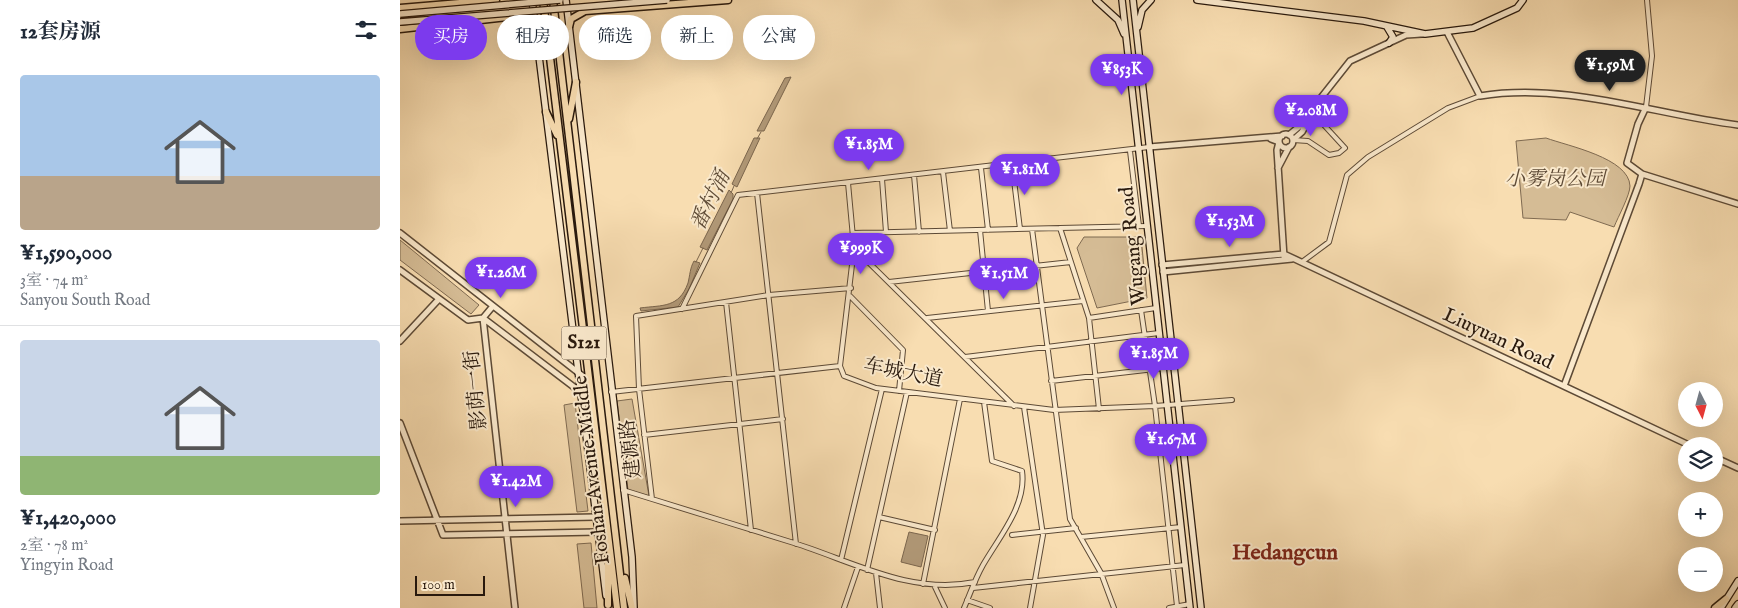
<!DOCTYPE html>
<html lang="zh">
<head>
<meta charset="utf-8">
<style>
	:root { --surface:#fff; --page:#f6f6f7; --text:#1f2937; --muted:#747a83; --line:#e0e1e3; --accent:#7c3aed }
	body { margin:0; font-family:"IM FELL English","Noto Serif SC",serif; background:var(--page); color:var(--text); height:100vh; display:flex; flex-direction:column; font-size:19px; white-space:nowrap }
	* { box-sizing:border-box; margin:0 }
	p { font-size:16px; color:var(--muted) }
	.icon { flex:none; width:28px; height:28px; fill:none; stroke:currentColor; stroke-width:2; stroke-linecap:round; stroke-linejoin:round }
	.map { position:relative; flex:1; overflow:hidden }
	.side { display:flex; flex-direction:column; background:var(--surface); width:400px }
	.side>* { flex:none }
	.guide { position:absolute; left:15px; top:15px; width:475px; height:45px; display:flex; gap:10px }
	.needle { width:32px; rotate:174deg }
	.controls { position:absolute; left:1278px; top:382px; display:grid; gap:10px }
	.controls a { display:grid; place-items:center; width:45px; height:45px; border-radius:50%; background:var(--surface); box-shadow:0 5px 20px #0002; font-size:25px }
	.scale { position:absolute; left:15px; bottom:12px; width:70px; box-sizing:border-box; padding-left:5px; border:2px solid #29190d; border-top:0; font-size:14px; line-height:18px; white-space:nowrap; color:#29190d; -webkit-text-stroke:4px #fae9cc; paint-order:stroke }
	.price { position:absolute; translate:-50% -42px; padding:0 11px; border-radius:18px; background:var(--accent); color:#fff; font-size:16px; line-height:32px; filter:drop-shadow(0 1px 2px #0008) }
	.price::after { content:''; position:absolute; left:50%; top:30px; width:15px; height:11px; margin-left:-8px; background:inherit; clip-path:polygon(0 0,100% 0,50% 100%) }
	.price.on { background:#222; color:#fff }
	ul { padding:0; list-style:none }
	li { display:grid; align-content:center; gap:10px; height:265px; padding:0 20px }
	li+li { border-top:1px solid var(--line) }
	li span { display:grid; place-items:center; height:155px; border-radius:5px; color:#555 }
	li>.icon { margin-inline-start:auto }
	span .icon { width:90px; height:90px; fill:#fffc; stroke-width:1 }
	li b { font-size:21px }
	h2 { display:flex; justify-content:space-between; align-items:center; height:60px; padding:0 20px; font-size:21px }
	.tag { padding:0 18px; border-radius:22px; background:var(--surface); box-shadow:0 5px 20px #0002; font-size:18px; line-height:45px }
	.tag.on { background:var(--accent); color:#fff }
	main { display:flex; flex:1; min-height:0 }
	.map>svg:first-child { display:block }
</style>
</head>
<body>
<main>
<section class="side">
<h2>12套房源<svg class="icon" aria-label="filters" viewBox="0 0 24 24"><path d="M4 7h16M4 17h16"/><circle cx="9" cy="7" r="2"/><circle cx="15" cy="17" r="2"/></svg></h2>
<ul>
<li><span style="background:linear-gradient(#a9c7e8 65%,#b9a48a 0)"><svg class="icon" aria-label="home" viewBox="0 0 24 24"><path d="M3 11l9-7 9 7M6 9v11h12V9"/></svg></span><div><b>¥1,590,000</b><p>3室 · 74 m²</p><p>Sanyou South Road</p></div></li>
<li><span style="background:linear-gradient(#c9d6e8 75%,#8fb573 0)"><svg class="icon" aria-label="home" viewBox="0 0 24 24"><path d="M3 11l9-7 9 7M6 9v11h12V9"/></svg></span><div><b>¥1,420,000</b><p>2室 · 78 m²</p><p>Yingyin Road</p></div></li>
</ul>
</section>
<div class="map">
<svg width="1338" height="608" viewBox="0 0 1338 608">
	<rect width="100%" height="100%" fill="#f8ddb1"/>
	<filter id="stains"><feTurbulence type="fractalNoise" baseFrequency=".004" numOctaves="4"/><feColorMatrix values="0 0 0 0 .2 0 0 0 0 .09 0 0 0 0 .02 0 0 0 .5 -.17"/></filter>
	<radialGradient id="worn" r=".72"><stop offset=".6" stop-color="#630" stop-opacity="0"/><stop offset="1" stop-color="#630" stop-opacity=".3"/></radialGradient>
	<path fill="#d5bc95" stroke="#7f6a51" d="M 1146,138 C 1168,146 1229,158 1230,186 C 1230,195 1218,217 1214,227 L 1170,212 L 1166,220 L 1123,218 L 1116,141 Z
		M 684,237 L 741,237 L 747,298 L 697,308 L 677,248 Z
		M 0,240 L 79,305 L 71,314 L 0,260 Z
		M 232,399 L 249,496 L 228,490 L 217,401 Z
		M 175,403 L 188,511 L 177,512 L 164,405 Z
		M 191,543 L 197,608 L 184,608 L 177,544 Z"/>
	<path fill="#b29a79" stroke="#7b664e" d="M 391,77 L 364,131 L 357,131 L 385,78 Z
		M 354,138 L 360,138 L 337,187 L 332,184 Z
		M 329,190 L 333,194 L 333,199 L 307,250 L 300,247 Z
		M 294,261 L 300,263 L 289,289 L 278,307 L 241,311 L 240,308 C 263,305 279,308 288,283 C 290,275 290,268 294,261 Z
		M 509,532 L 528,536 L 521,567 L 501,562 Z"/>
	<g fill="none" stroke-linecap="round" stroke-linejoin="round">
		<path stroke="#7b664e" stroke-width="1" d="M 357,139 L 361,132
			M 331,193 L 334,186
			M 296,262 L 303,248"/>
		<defs>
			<path id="minor" d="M 1246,107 L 1252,56 L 1247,0
				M 893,140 L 908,141 L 929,155 L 939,153 L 945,148 L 912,112
				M 730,151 L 739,226
				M 612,164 L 620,229
				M 581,168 L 588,230
				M 543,172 L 550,231
				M 514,175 L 519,232
				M 482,179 L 486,232
				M 357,193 L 396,544
				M 660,228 L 689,318 L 756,308
				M 632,229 L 670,519 L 701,573 L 714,608
				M 580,230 L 588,311
				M 453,233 L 747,226
				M 454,248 L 614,406
				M 902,262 L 929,242 L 947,175 L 968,157 L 1048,108 L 1080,96
				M 489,282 L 671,262
				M 451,288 L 369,295 L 236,316 L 239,389 L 252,499 C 299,514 347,528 394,543 C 454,562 511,595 575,582
				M 450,296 L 503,350 L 499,391
				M 326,302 L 351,530
				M 282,309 L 338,195 L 749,147
				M 741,310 L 755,406 L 777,606
				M 527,318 L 683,301
				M 689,318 L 699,409
				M 565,357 L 759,333
				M 440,366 L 454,248 L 448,183
				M 651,381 L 763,368
				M 211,392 L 440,366 L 444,376 L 476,388 L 654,410 L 755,406 L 832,400
				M 624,407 L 643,535 L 630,608
				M 244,435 L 383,419
				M 223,490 L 252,499
				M 479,517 L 535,530
				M 612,535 L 676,528
				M 681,537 L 781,527
				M 441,560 L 482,389
				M 467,570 L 507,392
				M 476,573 L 480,608
				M 523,584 L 560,399
				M 535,587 L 545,608
				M 573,588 L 785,565
				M 567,600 L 590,608
				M 444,608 L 458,567
				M 564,608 C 570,594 575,579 583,565 C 599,537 627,505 622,471 L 592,461 L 584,402
				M 769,608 L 790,604"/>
			<path id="tertiary" d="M 1047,32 L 1080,96 C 1166,82 1253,114 1338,125
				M879 141a7 7 0 1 1 14 0a7 7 0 1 1-14 0Z
				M 889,135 L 907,120
				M 871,139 L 879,142 L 877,150 L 884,257
				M 893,140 L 902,132 L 920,99 L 950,61 L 1006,35 L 1022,34
				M 749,147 L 882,136
				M 878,168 L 889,147
				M 1242,174 L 1338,204
				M 0,233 L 189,381
				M 762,265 L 884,254 L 1291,446
				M 0,270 L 68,320 L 83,318 L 191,400
				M 763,272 L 892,259
				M 93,306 L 83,318 L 115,608
				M 0,341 L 39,299
				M 1164,386 L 1239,184 L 1242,174 L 1227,163 L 1238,124 L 1246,107
				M 0,423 L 43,535 L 197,532
				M 1314,457 L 1338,468
				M 0,521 L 195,517"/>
			<path id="secondary" d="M 132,0 L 206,596
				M 166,0 L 232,557 L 234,608
				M 696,0 L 718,20 L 724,34
				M 722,0 L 790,608
				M 733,0 L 801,608
				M 797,0 L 964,21 L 1025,34 L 1073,28 L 1117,8 L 1123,0
				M 738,27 L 742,10 L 751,0
				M 987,27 L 993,37 L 989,43
				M 1321,608 L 1338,581
				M 1335,608 L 1338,604"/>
			<path id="primary" d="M 1315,608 L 1326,599"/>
			<path id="trunk" d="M 143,0 L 217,608
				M 153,0 L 224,608
				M 0,8 L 96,0
				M 169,27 L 171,19 L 185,11 L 328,0
				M 0,29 L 116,16 L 127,16 L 135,24
				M 146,112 L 157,135
				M 169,119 L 176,82
				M 225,578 L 232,608
				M 208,605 L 208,561"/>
		</defs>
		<use href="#minor" stroke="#5d4a36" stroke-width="6"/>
		<use href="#tertiary" stroke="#5d4a36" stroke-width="8"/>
		<use href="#secondary" stroke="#29190d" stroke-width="8"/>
		<use href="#primary" stroke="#29190d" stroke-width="9"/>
		<use href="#trunk" stroke="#29190d" stroke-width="9"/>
		<use href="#minor" stroke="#fae9cc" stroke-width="4"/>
		<use href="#tertiary" stroke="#fae9cc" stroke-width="5"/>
		<use href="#secondary" stroke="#fae9cc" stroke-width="5.5"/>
		<use href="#primary" stroke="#f8ddb1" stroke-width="6"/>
		<use href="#trunk" stroke="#f8ddb1" stroke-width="6"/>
		<defs>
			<path id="secondary-bridge" d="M 0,14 L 160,0
				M 0,22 L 267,0"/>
		</defs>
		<use href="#secondary-bridge" stroke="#29190d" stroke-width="8" stroke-linecap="butt"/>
		<use href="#secondary-bridge" stroke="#fae9cc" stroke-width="5.5"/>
	</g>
	<g text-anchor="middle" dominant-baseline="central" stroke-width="4" stroke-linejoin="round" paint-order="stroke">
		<rect fill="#fae9cc" stroke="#685746" stroke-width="1" x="161.5" y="326.5" width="45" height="33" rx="4"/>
		<g font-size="19" font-weight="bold" fill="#29190d">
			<text x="184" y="343">S121</text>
		</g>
		<g font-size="20" font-style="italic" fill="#5d4a36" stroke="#fae9cc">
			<text x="1155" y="179">小雾岗公园</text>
		</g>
		<g font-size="20" fill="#29190d" stroke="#fae9cc">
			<text transform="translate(733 246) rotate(-96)">Wugang Road</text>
			<text transform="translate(1098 339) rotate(25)">Liuyuan Road</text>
			<text transform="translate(503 373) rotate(11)">车城大道</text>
			<text transform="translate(76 390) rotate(-96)">影荫一街</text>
			<text transform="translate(231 449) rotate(-97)">建源路</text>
			<text transform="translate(192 470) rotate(-97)">Foshan Avenue Middle</text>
		</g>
		<g font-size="21" font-style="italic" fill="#604d38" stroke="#fae9cc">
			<text transform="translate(311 201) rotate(-64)">番村涌</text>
		</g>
		<g font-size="22" font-weight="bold" fill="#7a1f14" stroke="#fae9cc">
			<text x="885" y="553">Hedangcun</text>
		</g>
	</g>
	<rect width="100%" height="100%" filter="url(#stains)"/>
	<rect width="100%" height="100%" fill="url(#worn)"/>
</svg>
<div class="controls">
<a><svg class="needle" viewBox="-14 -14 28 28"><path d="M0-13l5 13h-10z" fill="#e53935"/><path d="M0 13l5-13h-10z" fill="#747a83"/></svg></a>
<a><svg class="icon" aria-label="layers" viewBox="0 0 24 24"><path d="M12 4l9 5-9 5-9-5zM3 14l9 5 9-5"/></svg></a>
<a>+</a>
<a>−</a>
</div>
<div class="scale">100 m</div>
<b class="price on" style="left:1210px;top:92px">¥1.59M</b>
<b class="price" style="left:722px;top:96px">¥853K</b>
<b class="price" style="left:911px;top:137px">¥2.08M</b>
<b class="price" style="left:469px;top:171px">¥1.85M</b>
<b class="price" style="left:625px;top:196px">¥1.81M</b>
<b class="price" style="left:830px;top:248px">¥1.53M</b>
<b class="price" style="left:461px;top:275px">¥999K</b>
<b class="price" style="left:101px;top:299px">¥1.26M</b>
<b class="price" style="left:604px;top:300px">¥1.51M</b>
<b class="price" style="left:754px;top:380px">¥1.85M</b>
<b class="price" style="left:771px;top:466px">¥1.67M</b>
<b class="price" style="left:116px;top:508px">¥1.42M</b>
<div class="guide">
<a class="tag on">买房</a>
<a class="tag">租房</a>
<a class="tag">筛选</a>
<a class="tag">新上</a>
<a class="tag">公寓</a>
</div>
</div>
</main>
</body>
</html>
